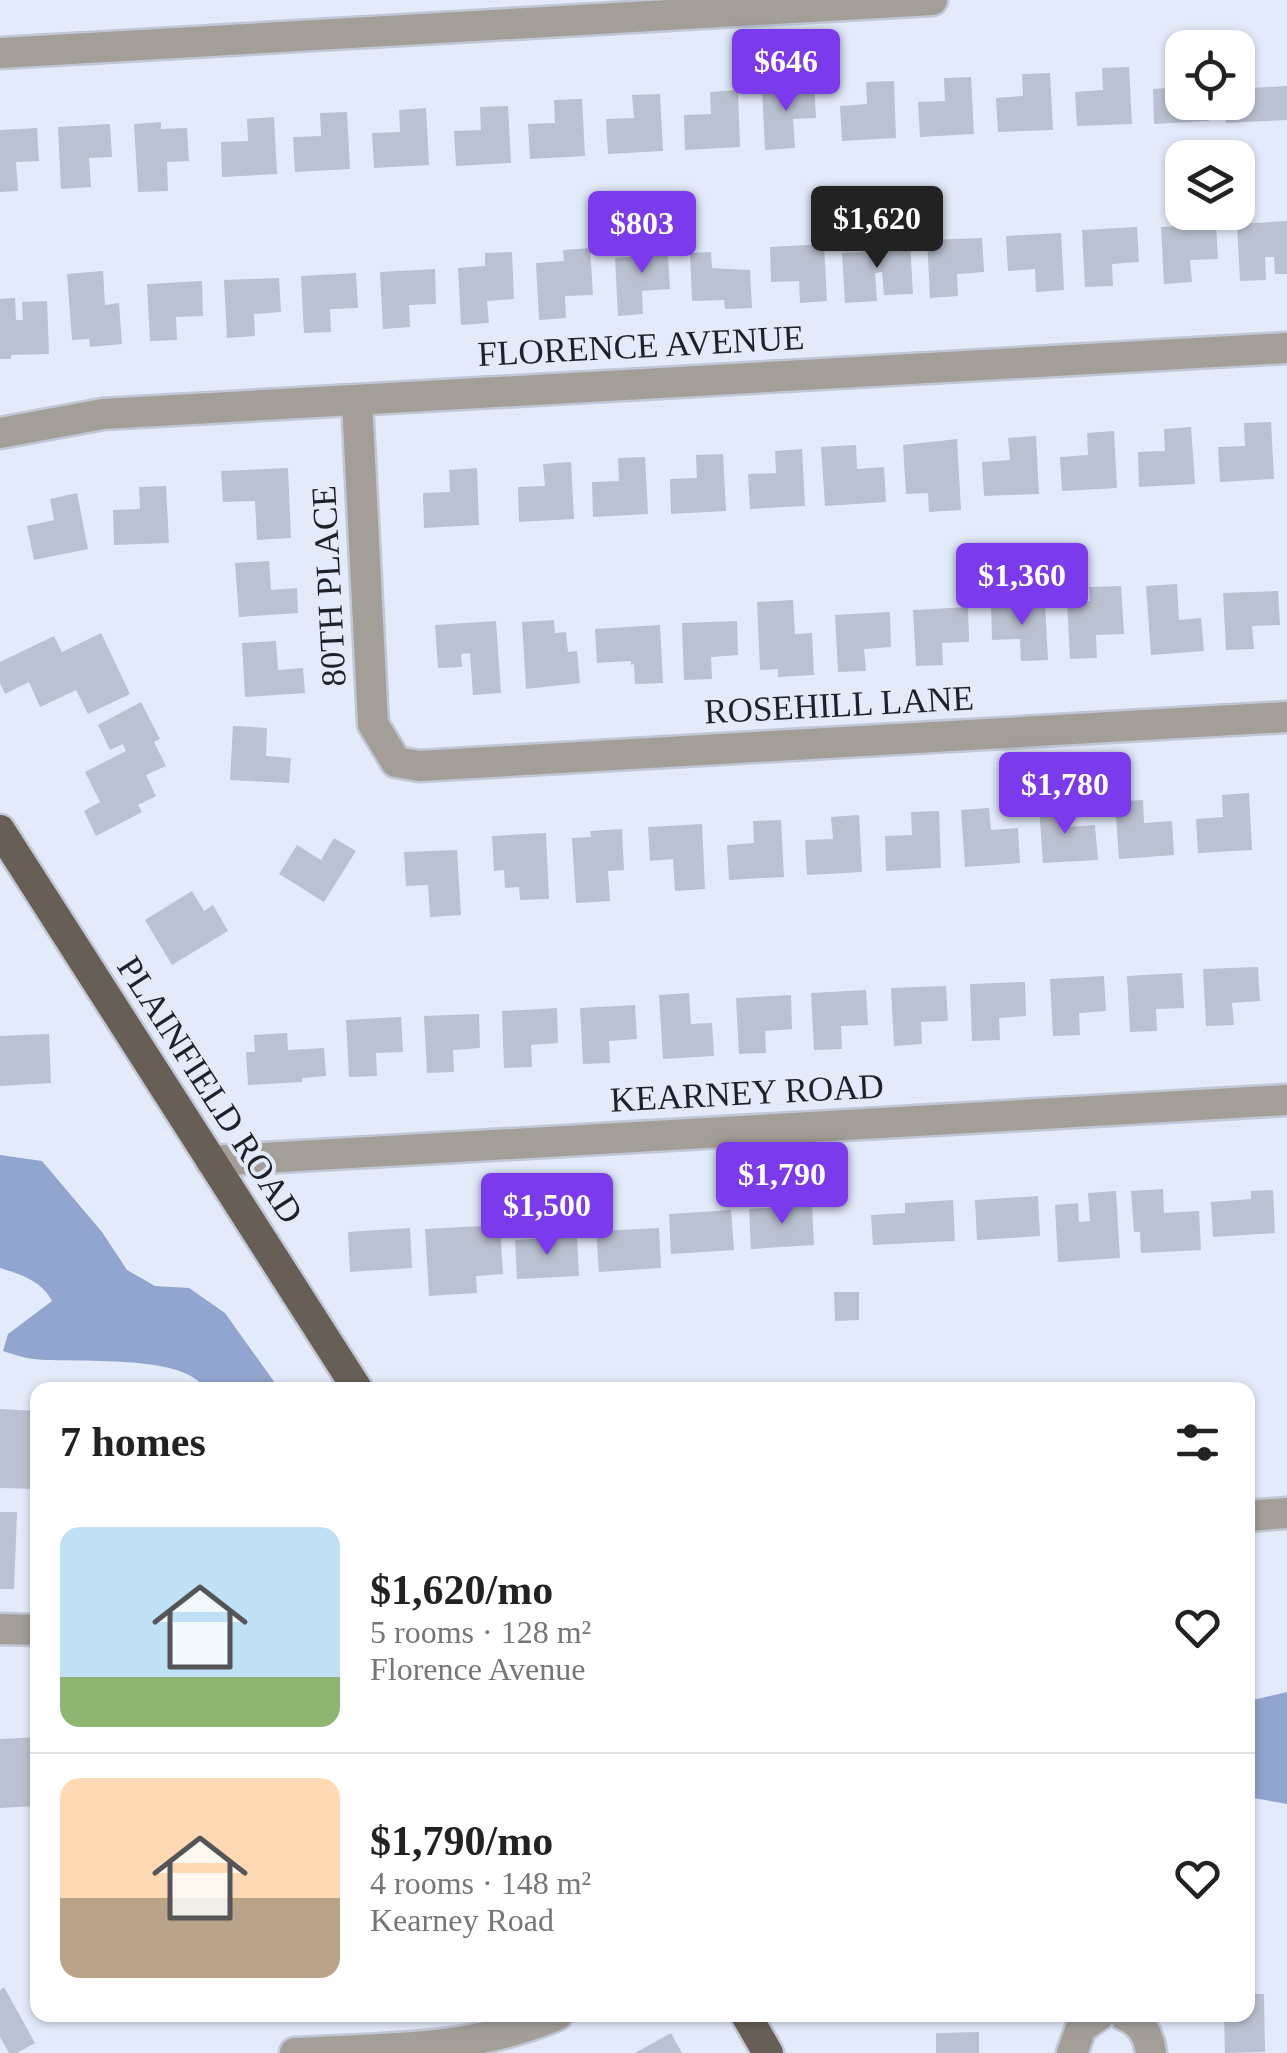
<!DOCTYPE html>
<html lang="en">
<head>
<meta charset="utf-8">
<style>
	:root { --surface:#fff; --page:#f2f2f2; --text:#222; --muted:#767676; --line:#e0e0e0; --accent:#7c3aed }
	body { margin:0; font-family:Georgia,serif; background:var(--page); color:var(--text); height:100vh; display:flex; flex-direction:column; font-size:38px; white-space:nowrap }
	* { box-sizing:border-box; margin:0 }
	p { font-size:32px; color:var(--muted) }
	.icon { flex:none; width:55px; height:55px; fill:none; stroke:currentColor; stroke-width:2; stroke-linecap:round; stroke-linejoin:round }
	.map { position:relative; flex:1; overflow:hidden }
	.sheet { position:absolute; left:30px; top:1382px; width:1225px; height:640px; display:flex; flex-direction:column; background:var(--surface); border-radius:20px; box-shadow:0 2px 8px #0004 }
	.sheet>* { flex:none }
	.tools { position:absolute; left:1165px; top:30px; display:grid; gap:20px }
	.tools a { display:grid; place-items:center; width:90px; height:90px; border-radius:20px; background:var(--surface); box-shadow:0 2px 8px #0004; font-size:50px }
	.price { position:absolute; translate:-50% -85px; padding:0 22px; border-radius:10px; background:var(--accent); color:#fff; font-size:32px; line-height:65px; filter:drop-shadow(0 2px 5px #0008) }
	.price::after { content:''; position:absolute; left:50%; top:60px; width:30px; height:22px; margin-left:-15px; background:inherit; clip-path:polygon(0 0,100% 0,50% 100%) }
	.price.active { background:#222; color:#fff }
	ul { padding:0; list-style:none }
	li { display:flex; align-items:center; gap:30px; height:250px; padding:0 30px }
	li+li { border-top:2px solid var(--line) }
	li span { display:grid; place-items:center; flex:none; width:280px; height:200px; border-radius:20px; color:#555 }
	li>.icon { margin-inline-start:auto }
	span .icon { width:120px; height:120px; fill:#fffc; stroke-width:1 }
	li b { font-size:42px }
	h2 { display:flex; justify-content:space-between; align-items:center; height:120px; padding:0 30px; font-size:42px }
	.map>svg:first-child { display:block }
</style>
</head>
<body>
<div class="map">
<svg width="1287" height="2053" viewBox="0 0 1287 2053">
	<rect width="100%" height="100%" fill="#e3ebfb"/>
	<path fill="#91a5ce" d="M 0,1155 L 42,1161 L 102,1232 L 127,1270 L 155,1286 L 189,1288 L 225,1313 L 280,1390 L 206,1390 C 185,1352 73,1364 34,1359 C 23,1358 13,1354 3,1351 L 8,1334 L 52,1301 C 42,1281 20,1274 0,1268 Z
		M 1287,1692 L 1287,1804 L 1248,1797 L 1248,1701 Z"/>
	<path fill="#bac2d1" d="M 1250,61 L 1251,88 L 1287,86 L 1287,120 L 1226,123 L 1225,102 L 1238,102 L 1238,62 Z
		M 1129,67 L 1132,124 L 1077,126 L 1075,92 L 1103,90 L 1102,68 Z
		M 1050,73 L 1053,130 L 998,132 L 996,98 L 1023,96 L 1022,74 Z
		M 971,77 L 974,134 L 920,137 L 918,102 L 945,101 L 944,78 Z
		M 894,81 L 896,138 L 842,141 L 840,106 L 867,104 L 866,82 Z
		M 814,85 L 816,118 L 793,119 L 795,148 L 765,150 L 762,88 Z
		M 1182,87 L 1182,102 L 1208,102 L 1209,121 L 1154,124 L 1153,89 Z
		M 738,90 L 740,147 L 685,150 L 684,115 L 711,114 L 710,92 Z
		M 660,94 L 663,151 L 608,154 L 606,119 L 634,118 L 632,95 Z
		M 582,99 L 585,156 L 530,159 L 528,124 L 555,123 L 554,100 Z
		M 508,106 L 511,163 L 456,166 L 454,131 L 481,130 L 480,107 Z
		M 426,108 L 429,165 L 374,168 L 372,133 L 400,132 L 399,110 Z
		M 347,112 L 350,169 L 295,172 L 293,137 L 321,136 L 320,113 Z
		M 274,117 L 277,174 L 222,177 L 221,142 L 248,141 L 247,119 Z
		M 161,122 L 161,129 L 187,128 L 189,161 L 167,162 L 168,191 L 138,192 L 134,124 Z
		M 110,124 L 112,157 L 89,158 L 91,187 L 61,189 L 58,127 Z
		M 37,128 L 39,161 L 16,162 L 18,191 L 0,192 L 0,130 Z
		M 1287,221 L 1287,274 L 1275,274 L 1274,257 L 1265,257 L 1266,280 L 1240,281 L 1237,224 Z
		M 1216,224 L 1218,259 L 1190,260 L 1192,282 L 1164,284 L 1161,227 Z
		M 1137,227 L 1139,262 L 1112,264 L 1113,286 L 1085,287 L 1082,230 Z
		M 1061,233 L 1064,290 L 1036,292 L 1035,269 L 1008,271 L 1006,236 Z
		M 982,238 L 984,272 L 957,274 L 958,296 L 930,298 L 927,240 Z
		M 667,239 L 670,289 L 642,291 L 643,314 L 618,316 L 615,258 L 640,256 L 639,241 Z
		M 910,242 L 913,294 L 884,295 L 882,272 L 875,273 L 877,301 L 845,303 L 842,253 L 863,252 L 862,244 Z
		M 824,244 L 827,301 L 800,303 L 799,281 L 771,282 L 770,247 Z
		M 590,248 L 593,295 L 565,296 L 566,318 L 539,320 L 536,263 L 564,261 L 563,250 Z
		M 512,252 L 514,299 L 487,301 L 489,323 L 461,325 L 458,268 L 485,266 L 485,253 Z
		M 711,252 L 712,268 L 750,270 L 752,308 L 725,309 L 724,300 L 692,301 L 690,253 Z
		M 435,269 L 436,304 L 409,305 L 410,327 L 383,329 L 380,272 Z
		M 103,271 L 105,305 L 119,303 L 122,344 L 90,347 L 89,339 L 72,340 L 67,274 Z
		M 356,273 L 358,308 L 330,309 L 331,332 L 304,333 L 301,276 Z
		M 279,278 L 281,312 L 254,314 L 255,336 L 227,338 L 224,280 Z
		M 202,281 L 203,316 L 176,317 L 177,340 L 150,341 L 147,284 Z
		M 15,298 L 16,320 L 23,320 L 22,302 L 47,301 L 49,354 L 11,355 L 11,359 L 0,359 L 0,299 Z
		M 1271,422 L 1274,479 L 1220,482 L 1218,447 L 1245,446 L 1244,423 Z
		M 1191,427 L 1195,484 L 1139,487 L 1138,452 L 1165,451 L 1164,429 Z
		M 1114,431 L 1117,488 L 1062,491 L 1060,457 L 1088,455 L 1087,433 Z
		M 1036,436 L 1039,494 L 984,496 L 982,462 L 1010,460 L 1008,438 Z
		M 957,439 L 961,510 L 929,512 L 928,493 L 906,494 L 903,445 Z
		M 856,445 L 857,469 L 884,467 L 886,502 L 825,506 L 821,447 Z
		M 802,449 L 805,506 L 750,509 L 748,474 L 776,473 L 775,451 Z
		M 723,454 L 726,511 L 671,514 L 670,479 L 697,478 L 696,455 Z
		M 645,457 L 648,514 L 593,517 L 592,482 L 619,481 L 618,458 Z
		M 571,462 L 574,519 L 519,522 L 518,487 L 545,486 L 543,464 Z
		M 288,468 L 291,538 L 257,540 L 255,501 L 223,502 L 221,471 Z
		M 477,468 L 479,525 L 424,528 L 423,493 L 450,492 L 449,470 Z
		M 166,486 L 169,543 L 114,545 L 113,510 L 140,509 L 139,487 Z
		M 77,493 L 88,549 L 34,560 L 27,526 L 54,520 L 50,499 Z
		M 269,561 L 271,590 L 297,588 L 298,613 L 239,617 L 235,563 Z
		M 1177,584 L 1179,620 L 1201,618 L 1204,651 L 1151,655 L 1146,586 Z
		M 1121,586 L 1124,634 L 1096,635 L 1097,658 L 1070,659 L 1067,602 L 1090,601 L 1089,587 Z
		M 1278,591 L 1280,625 L 1252,626 L 1254,649 L 1226,650 L 1223,593 Z
		M 793,600 L 795,634 L 812,633 L 814,675 L 778,677 L 778,669 L 760,670 L 757,602 Z
		M 1045,603 L 1048,660 L 1021,661 L 1020,639 L 992,640 L 991,606 Z
		M 968,607 L 969,642 L 942,643 L 943,665 L 916,666 L 913,610 Z
		M 890,612 L 891,647 L 864,649 L 866,671 L 838,672 L 835,615 Z
		M 554,620 L 555,633 L 566,632 L 568,652 L 577,651 L 580,683 L 526,689 L 522,622 Z
		M 496,621 L 501,693 L 473,695 L 470,653 L 461,654 L 462,667 L 438,668 L 435,625 Z
		M 737,621 L 738,655 L 711,657 L 712,679 L 684,680 L 682,623 Z
		M 660,625 L 663,683 L 635,684 L 634,664 L 631,665 L 631,661 L 597,663 L 595,629 Z
		M 101,633 L 130,694 L 88,714 L 76,690 L 40,707 L 29,682 L 5,694 L 0,683 L 0,662 L 54,636 L 62,652 Z
		M 276,641 L 278,670 L 303,668 L 305,693 L 245,697 L 242,643 Z
		M 141,702 L 160,739 L 154,742 L 166,766 L 146,775 L 156,796 L 138,805 L 142,812 L 96,836 L 84,811 L 100,802 L 85,772 L 126,751 L 123,744 L 110,750 L 98,725 Z
		M 233,726 L 267,728 L 266,756 L 291,758 L 289,783 L 230,780 Z
		M 1249,793 L 1252,850 L 1198,853 L 1196,819 L 1223,817 L 1222,795 Z
		M 1143,800 L 1144,823 L 1172,821 L 1174,855 L 1119,859 L 1115,802 Z
		M 1066,804 L 1068,827 L 1095,825 L 1098,860 L 1043,863 L 1039,806 Z
		M 989,808 L 991,830 L 1018,828 L 1020,863 L 965,867 L 961,810 Z
		M 939,811 L 941,868 L 886,871 L 885,836 L 912,835 L 911,812 Z
		M 859,815 L 862,872 L 807,875 L 805,840 L 833,839 L 831,817 Z
		M 781,820 L 784,877 L 729,880 L 727,845 L 754,843 L 753,821 Z
		M 702,824 L 705,889 L 675,891 L 673,859 L 650,861 L 648,827 Z
		M 622,829 L 624,870 L 608,871 L 610,901 L 576,903 L 572,838 L 591,837 L 590,831 Z
		M 546,833 L 549,899 L 520,900 L 519,887 L 505,888 L 504,870 L 494,871 L 492,836 Z
		M 334,838 L 356,851 L 324,902 L 279,874 L 297,845 L 321,860 Z
		M 457,850 L 461,915 L 430,917 L 428,885 L 406,886 L 404,852 Z
		M 192,891 L 204,911 L 213,905 L 228,931 L 172,965 L 145,920 Z
		M 1258,967 L 1260,1001 L 1232,1003 L 1234,1025 L 1206,1026 L 1203,969 Z
		M 1182,973 L 1184,1008 L 1156,1009 L 1157,1031 L 1130,1032 L 1127,976 Z
		M 1104,976 L 1106,1011 L 1079,1013 L 1080,1035 L 1053,1036 L 1050,979 Z
		M 1025,982 L 1026,1016 L 999,1018 L 1000,1040 L 972,1041 L 970,984 Z
		M 946,986 L 948,1021 L 921,1022 L 922,1044 L 894,1046 L 891,988 Z
		M 866,990 L 868,1025 L 841,1026 L 842,1049 L 814,1050 L 811,993 Z
		M 689,993 L 691,1024 L 712,1023 L 714,1056 L 663,1059 L 659,995 Z
		M 791,995 L 792,1029 L 765,1031 L 766,1053 L 739,1054 L 736,998 Z
		M 635,1005 L 637,1039 L 609,1041 L 610,1063 L 583,1064 L 580,1008 Z
		M 557,1008 L 558,1043 L 531,1045 L 532,1067 L 504,1068 L 502,1011 Z
		M 479,1014 L 480,1048 L 453,1050 L 454,1072 L 427,1073 L 424,1016 Z
		M 401,1017 L 403,1052 L 376,1053 L 377,1076 L 349,1077 L 346,1020 Z
		M 287,1033 L 288,1050 L 324,1048 L 326,1076 L 302,1078 L 302,1082 L 248,1085 L 246,1052 L 255,1052 L 254,1035 Z
		M 49,1034 L 51,1083 L 0,1086 L 0,1036 Z
		M 1163,1189 L 1164,1213 L 1199,1211 L 1201,1250 L 1141,1253 L 1140,1232 L 1134,1232 L 1131,1191 Z
		M 1273,1190 L 1275,1233 L 1213,1237 L 1211,1202 L 1251,1199 L 1251,1191 Z
		M 1116,1191 L 1120,1258 L 1058,1262 L 1055,1205 L 1078,1203 L 1079,1222 L 1090,1221 L 1088,1193 Z
		M 1038,1196 L 1040,1236 L 977,1240 L 975,1200 Z
		M 953,1200 L 955,1241 L 873,1245 L 871,1215 L 905,1213 L 905,1203 Z
		M 812,1205 L 814,1245 L 751,1249 L 749,1209 Z
		M 731,1210 L 734,1250 L 671,1254 L 669,1214 Z
		M 500,1225 L 503,1274 L 476,1276 L 477,1293 L 429,1296 L 425,1229 Z
		M 410,1228 L 412,1268 L 350,1272 L 348,1232 Z
		M 659,1228 L 661,1268 L 599,1272 L 596,1231 Z
		M 577,1236 L 579,1276 L 517,1279 L 515,1240 Z
		M 834,1292 L 859,1292 L 859,1320 L 835,1321 Z
		M 0,1409 L 38,1411 L 38,1489 L 0,1488 Z
		M 0,1512 L 17,1512 L 14,1589 L 0,1589 Z
		M 38,1737 L 38,1806 L 0,1808 L 0,1739 Z
		M 4,1987 L 35,2043 L 17,2053 L 9,2053 L 0,2037 L 0,1990 Z
		M 1248,1994 L 1264,1994 L 1265,2052 L 1225,2053 L 1224,2015 L 1248,2015 Z
		M 979,2032 L 979,2053 L 936,2053 L 936,2033 Z
		M 671,2033 L 682,2053 L 635,2053 Z"/>
	<g fill="none" stroke-linecap="round" stroke-linejoin="round">
		<defs>
			<path id="minor" d="M 0,53 L 932,0
				M 357,400 L 373,724 L 396,762 L 419,766 L 1287,717
				M 0,433 L 103,414 L 1287,348
				M 211,1161 L 1287,1100
				M 1248,1516 L 1287,1513
				M 0,1629 L 38,1630
				M 1124,2015 C 1141,2022 1149,2035 1151,2053
				M 295,2053 C 383,2048 475,2051 557,2015
				M 1072,2053 L 1081,2028 L 1099,2015"/>
			<path id="major" d="M 0,830 L 358,1390
				M 746,2015 L 768,2053"/>
		</defs>
		<use href="#minor" stroke="#c0c7d5" stroke-width="35"/>
		<use href="#major" stroke="#c0c7d5" stroke-width="35"/>
		<use href="#minor" stroke="#a39e98" stroke-width="30"/>
		<use href="#major" stroke="#675f55" stroke-width="30"/>
	</g>
	<g text-anchor="middle" dominant-baseline="central" stroke-width="8" stroke-linejoin="round" paint-order="stroke">
		<g font-size="35" fill="#1e2127" stroke="#e3ebfb">
			<text transform="translate(641 346) rotate(-3)">FLORENCE AVENUE</text>
			<text transform="translate(329 586) rotate(-93)">80TH PLACE</text>
			<text transform="translate(839 705) rotate(-3)">ROSEHILL LANE</text>
			<text transform="translate(210 1090) rotate(57)">PLAINFIELD ROAD</text>
			<text transform="translate(747 1093) rotate(-3)">KEARNEY ROAD</text>
		</g>
	</g>
</svg>
<div class="tools">
<a><svg class="icon" aria-label="locate" viewBox="0 0 24 24"><circle cx="12" cy="12" r="6"/><path d="M12 2v4M12 18v4M2 12h4M18 12h4"/></svg></a>
<a><svg class="icon" aria-label="layers" viewBox="0 0 24 24"><path d="M12 4l9 5-9 5-9-5zM3 14l9 5 9-5"/></svg></a>
</div>
<b class="price" style="left:786px;top:114px">$646</b>
<b class="price active" style="left:877px;top:271px">$1,620</b>
<b class="price" style="left:642px;top:276px">$803</b>
<b class="price" style="left:1022px;top:628px">$1,360</b>
<b class="price" style="left:1065px;top:837px">$1,780</b>
<b class="price" style="left:782px;top:1227px">$1,790</b>
<b class="price" style="left:547px;top:1258px">$1,500</b>
<section class="sheet">
<h2>7 homes<svg class="icon" aria-label="filters" viewBox="0 0 24 24"><path d="M4 7h16M4 17h16"/><circle cx="9" cy="7" r="2"/><circle cx="15" cy="17" r="2"/></svg></h2>
<ul>
<li><span style="background:linear-gradient(#bfe0f5 75%,#8fb573 0)"><svg class="icon" aria-label="home" viewBox="0 0 24 24"><path d="M3 11l9-7 9 7M6 9v11h12V9"/></svg></span><div><b>$1,620/mo</b><p>5 rooms · 128 m²</p><p>Florence Avenue</p></div><svg class="icon" aria-label="heart" viewBox="0 0 24 24"><path d="M12 20l-8-8c-3-5 5-10 8-4 3-6 11-1 8 4z"/></svg></li>
<li><span style="background:linear-gradient(#ffd9b3 60%,#b9a48a 0)"><svg class="icon" aria-label="home" viewBox="0 0 24 24"><path d="M3 11l9-7 9 7M6 9v11h12V9"/></svg></span><div><b>$1,790/mo</b><p>4 rooms · 148 m²</p><p>Kearney Road</p></div><svg class="icon" aria-label="heart" viewBox="0 0 24 24"><path d="M12 20l-8-8c-3-5 5-10 8-4 3-6 11-1 8 4z"/></svg></li>
</ul>
</section>
</div>
</body>
</html>
